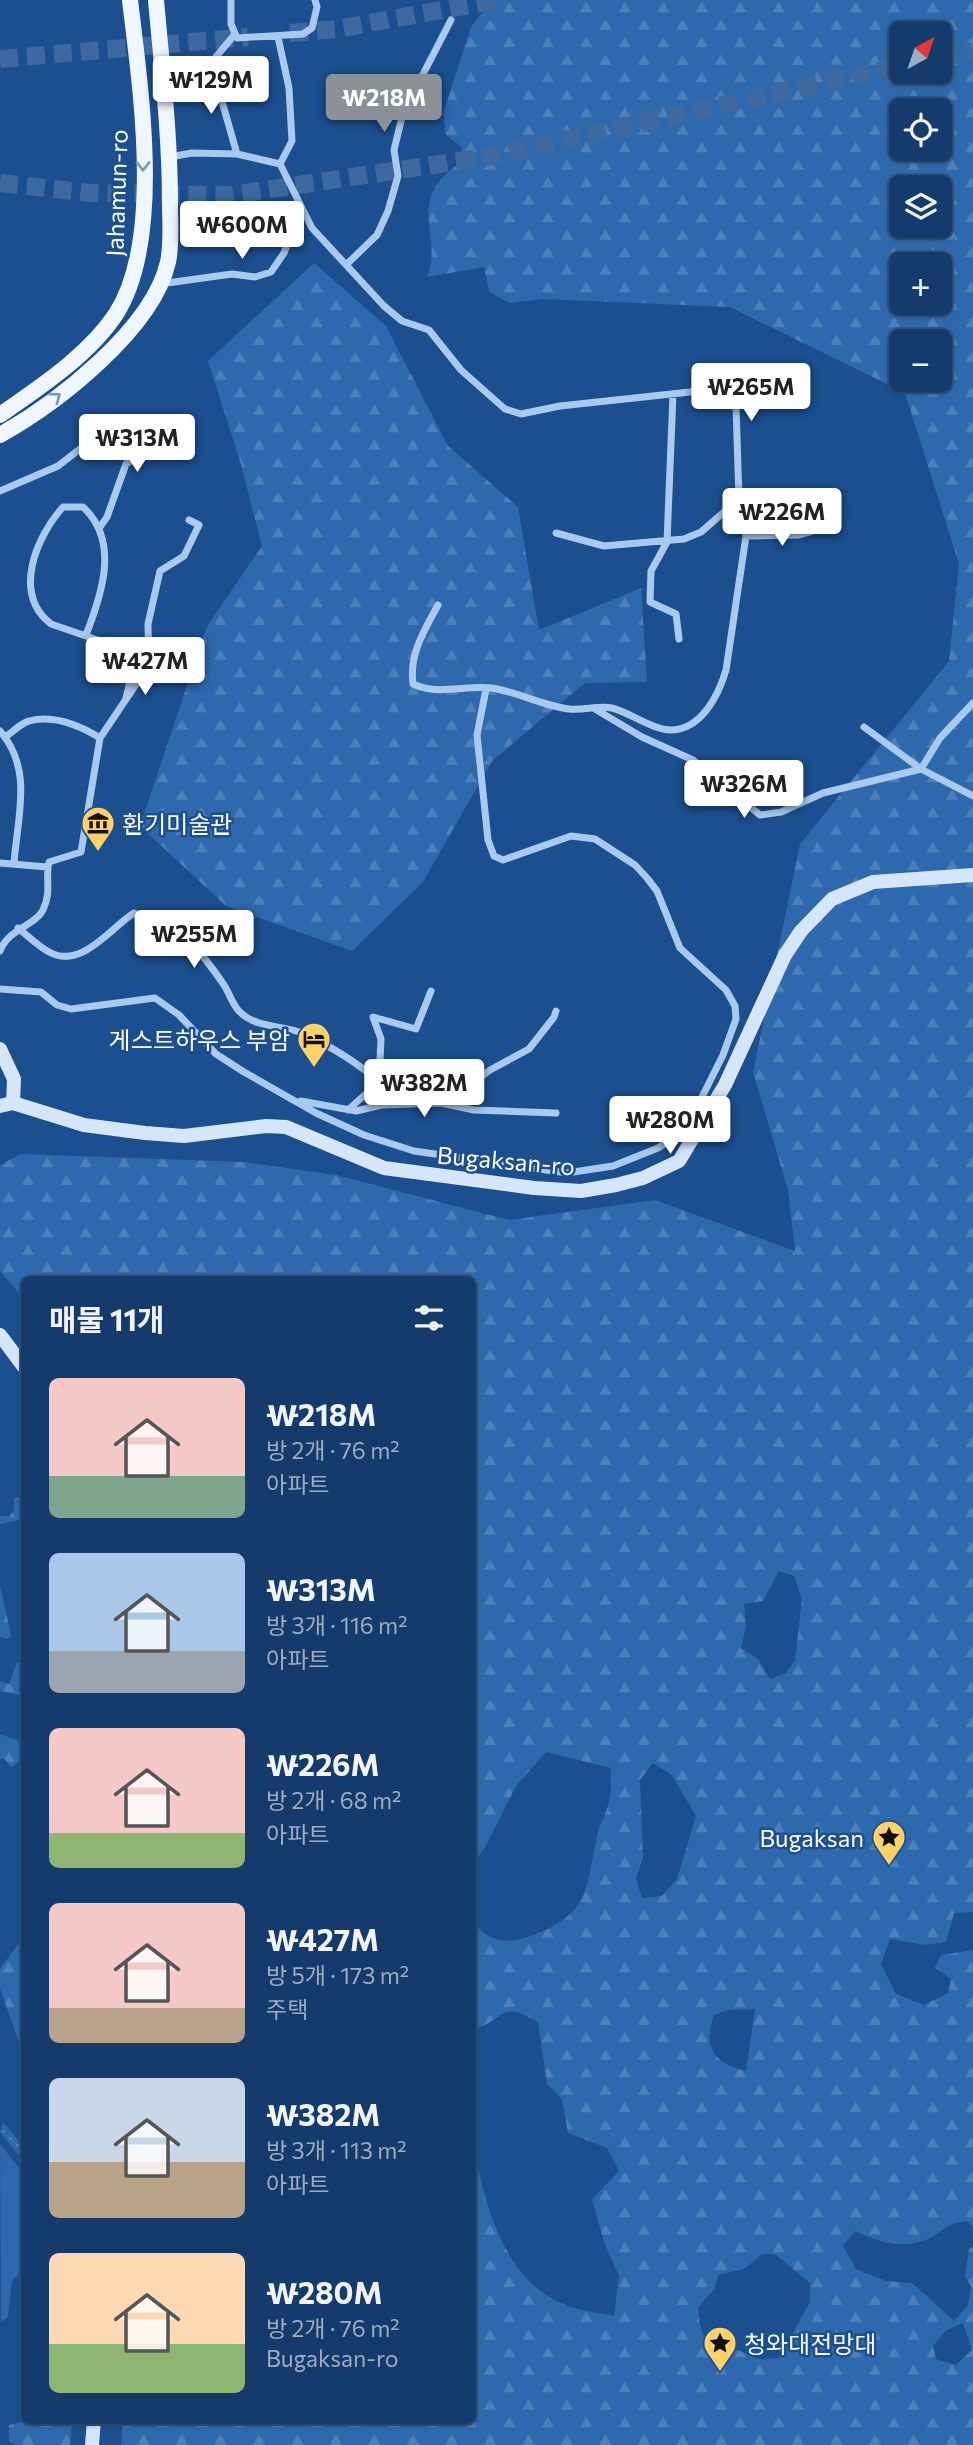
<!DOCTYPE html>
<html lang="ko">
<head>
<meta charset="utf-8">
<style>
	:root { --surface:#143b6b; --page:#214673; --text:#f1f3f6; --muted:#9dadc1; --line:#33557e; --accent:#8c9099 }
	body { margin:0; font-family:Commissioner,"Noto Sans KR",sans-serif; background:var(--page); color:var(--text); height:100vh; display:flex; flex-direction:column; font-size:26px; white-space:nowrap }
	* { box-sizing:border-box; margin:0 }
	p { font-size:23px; color:var(--muted) }
	.icon { flex:none; width:38px; height:38px; fill:none; stroke:currentColor; stroke-width:2; stroke-linecap:round; stroke-linejoin:round }
	.map { position:relative; flex:1; overflow:hidden }
	.side { position:absolute; left:21px; top:1276px; width:455px; height:1148px; display:flex; flex-direction:column; background:var(--surface); border-radius:10px; box-shadow:0 2px 5px #0004,0 0 0 2px var(--line) }
	.side>* { flex:none }
	.needle { width:46px; rotate:40deg }
	.controls { position:absolute; left:889px; top:21px; display:grid; gap:14px }
	.controls a { display:grid; place-items:center; width:63px; height:63px; border-radius:10px; background:var(--surface); box-shadow:0 2px 5px #0004,0 0 0 2px var(--line); font-size:35px }
	.price { position:absolute; translate:-50% -60px; padding:0 16px; border-radius:7px; background:#fff; color:#222; font-size:23px; line-height:46px; filter:drop-shadow(0 2px 4px #0008) }
	.price::after { content:''; position:absolute; left:50%; top:42px; width:21px; height:16px; margin-left:-10px; background:inherit; clip-path:polygon(0 0,100% 0,50% 100%) }
	.price.on { background:var(--accent); color:#fff }
	ul { padding:0; list-style:none }
	li { display:flex; align-items:center; gap:21px; height:175px; padding:0 28px }
	li span { display:grid; place-items:center; flex:none; width:196px; height:140px; border-radius:10px; color:#555 }
	li>.icon { margin-inline-start:auto }
	span .icon { width:84px; height:84px; fill:#fffc; stroke-width:1 }
	li b { font-size:30px }
	h2 { display:flex; justify-content:space-between; align-items:center; height:84px; padding:0 28px; font-size:30px }
	.map>svg:first-child { display:block }
</style>
</head>
<body>
<div class="map">
<svg width="973" height="2445" viewBox="0 0 973 2445">
	<defs>
		<pattern id="forest-firs" width="22" height="20" patternUnits="userSpaceOnUse" patternTransform="scale(1.75)"><rect width="22" height="20" fill="#2e69ad"/><path d="M5 1l3.5 6h-7zM16 11l3.5 6h-7z" fill="#4d80b9"/></pattern>
		<pattern id="garden-dots" width="8" height="8" patternUnits="userSpaceOnUse" patternTransform="scale(1.75)"><rect width="8" height="8" fill="#2e69ad"/><path d="M2 2h.1M6 6h.1" fill="none" stroke="#4d80b9" stroke-width="1.8" stroke-linecap="round"/></pattern>
	</defs>
	<rect width="100%" height="100%" fill="#1b4f8f"/>
	<path fill="#2e69ad" d="M 0,2144 L 24,2174 L 24,2271 L 12,2280 L 8,2317 L 1,2322 Z"/>
	<path fill="url(#forest-firs)" fill-rule="evenodd" d="M 492,0 L 973,0 L 973,1912 L 954,1913 L 946,1942 L 925,1945 L 890,1939 L 881,1964 L 896,1994 L 924,2005 L 948,1993 L 951,1979 L 935,1968 L 941,1955 L 973,1950 L 973,2227 L 967,2221 C 941,2224 942,2235 923,2241 C 899,2249 876,2241 855,2231 L 843,2246 L 856,2269 L 886,2281 L 912,2283 L 954,2321 L 968,2305 L 971,2287 L 965,2276 L 969,2249 L 973,2247 L 973,2445 L 121,2445 L 123,2420 L 472,2420 L 473,2168 L 478,2169 C 491,2223 511,2287 571,2307 C 584,2311 600,2313 614,2316 L 619,2276 L 604,2242 L 592,2199 L 619,2171 L 607,2148 L 568,2133 L 562,2099 L 547,2084 L 538,2022 C 498,1998 506,2021 472,2030 L 473,1922 C 486,1939 504,1945 525,1938 C 591,1916 585,1891 598,1832 C 601,1821 607,1812 609,1801 C 612,1791 610,1779 611,1768 L 546,1752 L 516,1786 L 484,1849 L 473,1863 L 472,1279 L 24,1279 L 24,1299 L 0,1271 L 0,1165 L 21,1154 L 244,1162 L 336,1175 L 509,1220 L 655,1200 L 795,1251 L 788,1190 L 753,1072 L 800,844 L 949,661 L 959,564 L 905,393 L 730,307 L 542,299 L 510,303 L 489,292 L 484,267 L 427,277 C 444,237 404,200 459,164 L 462,147 L 446,135 L 443,114 L 471,27 ZM 901,33 L 940,33 L 940,72 L 901,72 ZM 901,110 L 940,110 L 940,149 L 901,149 ZM 901,187 L 940,187 L 940,226 L 901,226 ZM 901,264 L 940,264 L 940,303 L 901,303 ZM 901,341 L 940,341 L 940,380 L 901,380 ZM 779,1571 L 794,1576 L 802,1599 L 795,1660 L 786,1673 L 770,1679 L 758,1659 L 741,1648 L 746,1627 L 744,1604 L 763,1601 ZM 653,1763 L 672,1775 L 696,1816 L 677,1879 L 662,1896 L 642,1898 L 636,1878 L 643,1858 L 640,1780 ZM 755,2009 L 746,2071 C 713,2063 703,2047 714,2015 L 728,2010 ZM 762,2254 L 775,2254 L 810,2283 L 810,2302 L 779,2358 C 753,2361 759,2358 737,2350 C 706,2338 701,2346 698,2307 L 714,2290 L 718,2275 L 744,2269 ZM 963,2323 L 972,2350 L 956,2365 L 936,2359 L 933,2346 L 945,2331 Z
		M 314,263 L 386,326 L 448,446 L 518,507 L 539,630 L 641,588 L 647,682 L 585,683 L 492,761 L 423,882 L 352,951 L 226,906 L 140,826 L 207,626 L 262,546 L 240,461 L 208,361 Z
		M 24,1495 L 24,1519 L 0,1524 L 0,1516 L 9,1517 L 14,1510 L 14,1498 Z
		M 0,1585 L 11,1635 L 8,1639 L 0,1637 Z
		M 17,1662 L 24,1664 L 24,1696 L 0,1691 L 0,1681 L 9,1684 Z
		M 0,1734 L 24,1743 L 24,1758 L 12,1767 L 4,1759 L 0,1759 Z
		M 24,1936 L 24,2056 L 0,1989 L 0,1969 Z
		M 31,2420 L 72,2420 L 70,2445 L 17,2445 L 9,2442 L 9,2425 Z"/>
	<path fill="url(#garden-dots)" d="M 3,2122 L 24,2147 L 24,2162 L 0,2132 Z"/>
	<g fill="none" stroke-linecap="round" stroke-linejoin="round">
		<path stroke="#3d69a0" stroke-width="18" stroke-dasharray="18 9" stroke-linecap="butt" d="M 290,33 L 337,29 L 497,0
			M 940,58 L 973,51
			M 0,59 L 248,37
			M 0,183 L 90,193 L 231,195 L 487,157 L 901,66"/>
		<path stroke="#a9c9ee" stroke-width="7" d="M 231,0 L 231,24 L 237,38 L 303,34 L 312,28 L 317,7 L 315,0
			M 235,34 L 211,63 L 237,154 L 280,164
			M 278,37 L 289,88 L 292,141 L 280,164 L 312,228 L 384,306 L 402,321 L 429,330 L 461,370 L 505,409 L 521,414 L 560,406 L 690,392 L 711,383 L 728,385 L 736,406 L 739,499 L 746,536 L 726,670 C 719,694 702,729 672,730 C 652,730 631,713 612,708 C 597,705 583,711 569,709 C 544,706 522,694 497,689 C 469,683 441,697 413,684 C 409,654 424,631 438,605
			M 165,94 L 211,63
			M 170,157 L 192,153 L 237,154
			M 347,264 L 377,235 L 388,211 L 398,176 L 394,150 L 403,113 L 451,20
			M 160,284 L 232,274 L 255,277 L 271,272 L 284,253 L 301,207
			M 673,394 L 667,542 L 651,571 L 650,602 L 676,614 L 679,639
			M 0,491 L 58,466 L 94,438
			M 100,527 L 107,517 L 126,464 L 146,452 L 175,421
			M 556,533 L 604,546 L 684,539 L 701,532 L 739,499
			M 746,536 L 799,535 L 813,531
			M 86,635 C 102,594 120,541 83,507 L 63,507 C 36,537 12,594 51,624 L 121,648 L 131,657 L 131,677 L 126,698
			M 595,709 L 642,737 L 693,760 L 760,815 L 781,812 L 823,793 L 921,769 L 940,738 L 973,703
			M 864,727 L 921,769 L 973,796
			M 0,731 C 34,770 17,817 14,864
			M 5,737 C 13,732 21,723 29,721 C 53,714 81,726 100,738
			M 0,863 L 47,867
			M 18,928 C 28,936 38,946 49,952 C 81,970 110,928 134,913 C 182,928 196,944 224,985 C 230,994 233,1007 241,1013 C 257,1028 282,1025 302,1033 C 330,1046 357,1062 379,1082
			M 0,951 C 8,929 35,926 43,910 C 52,891 45,879 49,862 L 81,852 L 100,738 L 149,665 L 148,624 L 160,571 L 184,556 L 199,525 L 189,520
			M 0,989 L 41,992 L 57,1005 L 71,1009 L 155,998 L 179,1015 L 216,1054 L 244,1072 L 316,1113 L 364,1135 L 414,1151 L 567,1173 L 613,1166 L 658,1148 L 679,1134 L 698,1105 L 723,1055 L 736,1019 L 735,1006 L 726,990 L 680,948 L 657,891 L 647,878 L 635,865 L 595,839 L 571,836 L 503,860 L 494,856 L 488,840 L 477,735 L 486,689
			M 301,1101 L 356,1111 L 382,1105 L 441,1103 L 474,1110 L 556,1113
			M 445,1104 L 490,1070 L 529,1049 L 554,1017 L 556,1011
			M 348,1110 L 379,1082 L 381,1039 L 373,1017 L 416,1029 L 431,991"/>
		<path stroke="#d6e6fa" stroke-width="14" d="M 0,1049 L 14,1079 L 13,1103
			M 0,1106 L 13,1103 L 84,1125 L 145,1133 L 184,1136 L 266,1126 L 286,1127 L 384,1168 L 534,1188 L 581,1191 L 616,1185 L 643,1178 L 679,1161 L 725,1085 L 785,955 L 801,931 L 832,899 L 873,882 L 973,875
			M 0,1335 L 24,1367
			M 92,2445 L 94,2420"/>
		<path stroke="#f0f6ff" stroke-width="16" d="M 0,415 C 40,387 89,355 116,314 C 164,239 140,86 130,0
			M 0,435 C 57,403 153,329 168,262 C 172,243 170,222 170,203 C 170,135 162,68 156,0"/>
	</g>
	<defs><path id="oneway-chevron" d="M-2-3.5L2.5 0L-2 3.5" fill="none" stroke-width="1.6" stroke-linecap="round" stroke-linejoin="round" transform="scale(1.75)"/></defs>
	<g stroke="#7b9ac1">
		<use href="#oneway-chevron" transform="translate(143 166) rotate(90)"/>
		<use href="#oneway-chevron" transform="translate(56 397) rotate(-37)"/>
	</g>
	<defs>
		<symbol id="museum-pin" viewBox="-11 -11 22 30"><path d="M0 17L-7.5 6A9.5 9.5 0 1 1 7.5 6Z" fill="#ffd166" stroke="#1b4f8f"/><path d="M0-6L6-3V-2H-6V-3ZM-5-1h2V3h-2ZM-1-1h2V3h-2ZM3-1h2V3H3ZM-6 4H6V6H-6Z" fill="#111"/></symbol>
		<symbol id="hotel-pin" viewBox="-11 -11 22 30"><path d="M0 17L-7.5 6A9.5 9.5 0 1 1 7.5 6Z" fill="#ffd166" stroke="#1b4f8f"/><path d="M-6-4.5h1.5V1H6V5H4.5V3h-9V5H-6ZM-4 0a1.8 1.8 0 1 1 3.6 0ZM.5 0V-2.5h3Q6-2.5 6 0Z" fill="#111"/></symbol>
		<symbol id="sight-pin" viewBox="-11 -11 22 30"><path d="M0 17L-7.5 6A9.5 9.5 0 1 1 7.5 6Z" fill="#ffd166" stroke="#1b4f8f"/><path d="M0-6L1.8-2.2L6-1.7L2.9 1.2L3.7 5.4L0 3.3L-3.7 5.4L-2.9 1.2L-6-1.7L-1.8-2.2Z" fill="#111"/></symbol>
	</defs>
	<g fill-rule="evenodd">
		<use href="#museum-pin" x="79" y="804" width="38" height="52"/>
		<use href="#hotel-pin" x="295" y="1020" width="38" height="52"/>
		<use href="#sight-pin" x="870" y="1818" width="38" height="52"/>
		<use href="#sight-pin" x="701" y="2324" width="38" height="52"/>
	</g>
	<g text-anchor="middle" dominant-baseline="central" stroke-width="5" stroke-linejoin="round" paint-order="stroke">
		<g font-size="24" fill="#fff" stroke="#1b4f8f">
			<text transform="translate(116 193) rotate(-88)">Jahamun-ro</text>
			<text transform="translate(506 1160) rotate(5)">Bugaksan-ro</text>
		</g>
		<g font-size="24" fill="#fff" stroke="#1b4f8f" text-anchor="start">
			<text x="122" y="823">환기미술관</text>
			<text x="290" y="1039" text-anchor="end">게스트하우스 부암</text>
			<text x="864" y="1837" text-anchor="end">Bugaksan</text>
			<text x="744" y="2343">청와대전망대</text>
		</g>
	</g>
</svg>
<div class="controls">
<a><svg class="needle" viewBox="-14 -14 28 28"><path d="M0-13l5 13h-10z" fill="#e53935"/><path d="M0 13l5-13h-10z" fill="#9dadc1"/></svg></a>
<a><svg class="icon" aria-label="locate" viewBox="0 0 24 24"><circle cx="12" cy="12" r="6"/><path d="M12 2v4M12 18v4M2 12h4M18 12h4"/></svg></a>
<a><svg class="icon" aria-label="layers" viewBox="0 0 24 24"><path d="M12 4l9 5-9 5-9-5zM3 14l9 5 9-5"/></svg></a>
<a>+</a>
<a>−</a>
</div>
<b class="price" style="left:211px;top:116px">₩129M</b>
<b class="price on" style="left:384px;top:134px">₩218M</b>
<b class="price" style="left:242px;top:261px">₩600M</b>
<b class="price" style="left:751px;top:423px">₩265M</b>
<b class="price" style="left:137px;top:474px">₩313M</b>
<b class="price" style="left:782px;top:548px">₩226M</b>
<b class="price" style="left:145px;top:697px">₩427M</b>
<b class="price" style="left:744px;top:820px">₩326M</b>
<b class="price" style="left:194px;top:970px">₩255M</b>
<b class="price" style="left:424px;top:1119px">₩382M</b>
<b class="price" style="left:670px;top:1156px">₩280M</b>
<section class="side">
<h2>매물 11개<svg class="icon" aria-label="filters" viewBox="0 0 24 24"><path d="M4 7h16M4 17h16"/><circle cx="9" cy="7" r="2"/><circle cx="15" cy="17" r="2"/></svg></h2>
<ul>
<li><span style="background:linear-gradient(#f6c9c9 70%,#7fa58c 0)"><svg class="icon" aria-label="home" viewBox="0 0 24 24"><path d="M3 11l9-7 9 7M6 9v11h12V9"/></svg></span><div><b>₩218M</b><p>방 2개 · 76 m²</p><p>아파트</p></div></li>
<li><span style="background:linear-gradient(#a9c7e8 70%,#9aa5b1 0)"><svg class="icon" aria-label="home" viewBox="0 0 24 24"><path d="M3 11l9-7 9 7M6 9v11h12V9"/></svg></span><div><b>₩313M</b><p>방 3개 · 116 m²</p><p>아파트</p></div></li>
<li><span style="background:linear-gradient(#f6c9c9 75%,#8fb573 0)"><svg class="icon" aria-label="home" viewBox="0 0 24 24"><path d="M3 11l9-7 9 7M6 9v11h12V9"/></svg></span><div><b>₩226M</b><p>방 2개 · 68 m²</p><p>아파트</p></div></li>
<li><span style="background:linear-gradient(#f6c9c9 75%,#b9a48a 0)"><svg class="icon" aria-label="home" viewBox="0 0 24 24"><path d="M3 11l9-7 9 7M6 9v11h12V9"/></svg></span><div><b>₩427M</b><p>방 5개 · 173 m²</p><p>주택</p></div></li>
<li><span style="background:linear-gradient(#c9d6e8 60%,#b9a48a 0)"><svg class="icon" aria-label="home" viewBox="0 0 24 24"><path d="M3 11l9-7 9 7M6 9v11h12V9"/></svg></span><div><b>₩382M</b><p>방 3개 · 113 m²</p><p>아파트</p></div></li>
<li><span style="background:linear-gradient(#ffd9b3 65%,#8fb573 0)"><svg class="icon" aria-label="home" viewBox="0 0 24 24"><path d="M3 11l9-7 9 7M6 9v11h12V9"/></svg></span><div><b>₩280M</b><p>방 2개 · 76 m²</p><p>Bugaksan-ro</p></div></li>
</ul>
</section>
</div>
</body>
</html>
